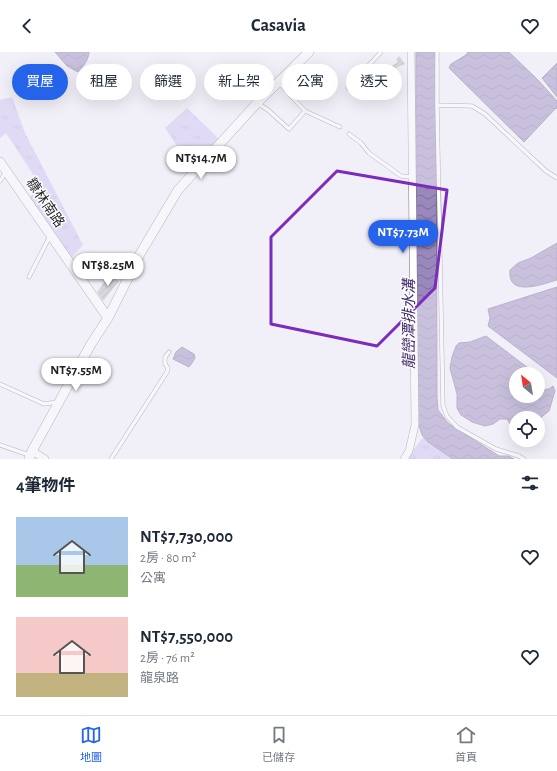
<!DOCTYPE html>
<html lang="zh-TW">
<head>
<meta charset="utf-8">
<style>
	:root { --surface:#fff; --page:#f2f2f3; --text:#1f2937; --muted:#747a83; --line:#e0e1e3; --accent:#2563eb }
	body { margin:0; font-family:"Alegreya Sans","Noto Sans TC",sans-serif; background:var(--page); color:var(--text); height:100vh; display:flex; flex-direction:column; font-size:15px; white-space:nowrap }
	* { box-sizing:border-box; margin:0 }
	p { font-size:13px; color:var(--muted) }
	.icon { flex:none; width:22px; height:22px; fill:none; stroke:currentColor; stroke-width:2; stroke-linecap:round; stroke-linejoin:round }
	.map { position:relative; height:407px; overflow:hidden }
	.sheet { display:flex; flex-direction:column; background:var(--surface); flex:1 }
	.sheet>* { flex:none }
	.top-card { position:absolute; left:12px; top:12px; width:533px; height:36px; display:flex; gap:8px }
	.needle { width:26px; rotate:330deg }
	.buttons { position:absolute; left:509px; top:315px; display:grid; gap:8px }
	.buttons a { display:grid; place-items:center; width:36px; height:36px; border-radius:50%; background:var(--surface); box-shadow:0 4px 16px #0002; font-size:20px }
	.price { position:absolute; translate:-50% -34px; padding:0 9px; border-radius:14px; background:#fff; color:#222; font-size:13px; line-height:26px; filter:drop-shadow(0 1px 2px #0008) }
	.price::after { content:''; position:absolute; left:50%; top:24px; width:12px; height:9px; margin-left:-6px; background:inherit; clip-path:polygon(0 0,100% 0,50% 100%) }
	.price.selected { background:var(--accent); color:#fff }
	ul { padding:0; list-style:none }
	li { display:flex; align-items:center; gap:12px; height:100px; padding:0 16px }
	li span { display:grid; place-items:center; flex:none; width:112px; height:80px; border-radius:0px; color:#555 }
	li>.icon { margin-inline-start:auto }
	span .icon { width:48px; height:48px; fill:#fffc; stroke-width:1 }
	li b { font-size:17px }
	h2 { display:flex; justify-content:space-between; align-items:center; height:48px; padding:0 16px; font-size:17px }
	.pill { padding:0 14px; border-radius:18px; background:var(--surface); box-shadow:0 4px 16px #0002; font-size:14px; line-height:36px }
	.pill.selected { background:var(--accent); color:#fff }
	header { display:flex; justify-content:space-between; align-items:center; height:52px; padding:0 16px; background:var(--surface); font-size:18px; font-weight:600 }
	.menu { display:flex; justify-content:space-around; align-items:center; height:56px; border-top:1px solid var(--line); background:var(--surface); font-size:11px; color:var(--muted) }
	.menu a { display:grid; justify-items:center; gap:2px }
	.menu .selected { color:var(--accent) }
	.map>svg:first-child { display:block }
</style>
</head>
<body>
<header><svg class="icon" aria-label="back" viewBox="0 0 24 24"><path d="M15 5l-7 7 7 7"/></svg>Casavia<svg class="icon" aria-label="heart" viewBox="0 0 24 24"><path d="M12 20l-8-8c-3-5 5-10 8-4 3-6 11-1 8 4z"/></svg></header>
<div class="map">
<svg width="557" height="407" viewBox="0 0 557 407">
	<defs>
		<pattern id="grass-tufts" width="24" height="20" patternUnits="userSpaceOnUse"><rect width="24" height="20" fill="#cfc0f2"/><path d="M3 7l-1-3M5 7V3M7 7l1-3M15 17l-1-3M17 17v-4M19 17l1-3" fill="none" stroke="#b2a5d0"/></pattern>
		<pattern id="water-waves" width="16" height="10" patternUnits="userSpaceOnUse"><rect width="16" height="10" fill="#9988bc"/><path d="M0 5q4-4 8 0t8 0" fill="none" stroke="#7d6f99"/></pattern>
		<pattern id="building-hatch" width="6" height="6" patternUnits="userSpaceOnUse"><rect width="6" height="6" fill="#b5bab1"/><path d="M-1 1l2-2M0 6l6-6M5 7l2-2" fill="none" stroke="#939790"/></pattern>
	</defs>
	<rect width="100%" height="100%" fill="#f1eff8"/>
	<path fill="url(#grass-tufts)" d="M 12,45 L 25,81 L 83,193 L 68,209 L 28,151 L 38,130 L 6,81 L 0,86 L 0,48 Z
		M 187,56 L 219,87 L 193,118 L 165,76 Z
		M 425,383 L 460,407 L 406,407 Z"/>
	<path fill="url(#water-waves)" stroke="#786c91" d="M 55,0 L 89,0 C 89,7 83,15 78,20 L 67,14 Z
		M 416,0 L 436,0 L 437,346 L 438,358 L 448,371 L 499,404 L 509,404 L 514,407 L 453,407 L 428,390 L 422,383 L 417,367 L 415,342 Z
		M 468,0 L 509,0 L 538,28 L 557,49 L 557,57 L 556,56 L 524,90 L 449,16 L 451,12 L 466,3 Z
		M 557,11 L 557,45 L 542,26 Z
		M 557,191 L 557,228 C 543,232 507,246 510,218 L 518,211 L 531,206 Z
		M 557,235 L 557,326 L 488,274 L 490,266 L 488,257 Z
		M 486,284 L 536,322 L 516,322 L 516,344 L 538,344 L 538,324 L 540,325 L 542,338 L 549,337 L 553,334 L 555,339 L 549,359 L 538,368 L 538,366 L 516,366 L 516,378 L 512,375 L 507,367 L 500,367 L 493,372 L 485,374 L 472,370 L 461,363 L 457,356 L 457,342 L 450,316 L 452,305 L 456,294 L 459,291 L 470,290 Z
		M 182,295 L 194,302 L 195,306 L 192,311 L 189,315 L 173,307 L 176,300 Z"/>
	<path fill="url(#building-hatch)" d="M 399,4 L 405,12 L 401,14 L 401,13 L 386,22 L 384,19 L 398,10 L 396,7 Z
		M 377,25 L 384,31 L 370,47 L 364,41 Z
		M 111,222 L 119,229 L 103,249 L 97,240 Z"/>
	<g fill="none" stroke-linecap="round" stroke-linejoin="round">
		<defs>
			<path id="service" d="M 437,0 L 437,53 L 443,354 L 447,364 L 457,375 L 496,397 L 519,404 L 524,407
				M 279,31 L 305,59 L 340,75
				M 348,36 L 381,0
				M 257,51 L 268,58 L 289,77 L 305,59
				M 437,53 L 472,54 L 485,62 L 546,119 L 557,126
				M 349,82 L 361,91 L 369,101 L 401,124 L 412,125
				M 0,129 L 6,120
				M 29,225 L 50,184
				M 0,332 L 44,352 L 58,350
				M 0,393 L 29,403
				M 111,407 L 167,320 L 168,316 L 165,312 L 165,305 L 169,300"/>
			<path id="minor" d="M 32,399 L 45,407
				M 404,407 L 409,399 L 415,373 L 411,0"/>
			<path id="tertiary" d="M 0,110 L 108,266
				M 29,407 L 32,399 L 91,292 L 108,266 L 140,202 L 178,138 L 257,51 L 309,0"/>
		</defs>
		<use href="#service" stroke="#75737c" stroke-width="4.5"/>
		<use href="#minor" stroke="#75737c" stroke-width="8"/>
		<use href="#tertiary" stroke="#75737c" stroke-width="10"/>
		<use href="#service" stroke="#fff" stroke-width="3.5"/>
		<use href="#minor" stroke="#fff" stroke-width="7"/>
		<use href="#tertiary" stroke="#fff" stroke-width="9"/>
	</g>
	<path d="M0 0H557V407H0ZM 337,119 L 447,138 L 435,236 L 377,294 L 271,272 L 271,185 Z" fill="#f1eff8" fill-opacity=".55" fill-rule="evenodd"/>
	<path fill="none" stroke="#7b2cbf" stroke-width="3" stroke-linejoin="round" d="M 337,119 L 447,138 L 435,236 L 377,294 L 271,272 L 271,185 Z"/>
	<g text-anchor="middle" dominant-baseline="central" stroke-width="3" stroke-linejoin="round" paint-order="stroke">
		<g font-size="14" fill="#2a292d" stroke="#fefefe">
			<text transform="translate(45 151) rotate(56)">糠林南路</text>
		</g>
		<g font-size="15" font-style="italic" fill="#442b6b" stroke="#fefefe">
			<text transform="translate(409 272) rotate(-90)">龍巒潭排水溝</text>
		</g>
	</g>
</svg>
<div class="buttons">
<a><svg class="needle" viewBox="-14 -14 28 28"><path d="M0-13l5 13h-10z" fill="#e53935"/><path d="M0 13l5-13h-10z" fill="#747a83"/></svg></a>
<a><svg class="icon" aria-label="locate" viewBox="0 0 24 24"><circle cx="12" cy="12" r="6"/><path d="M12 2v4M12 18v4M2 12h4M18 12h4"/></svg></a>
</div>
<b class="price" style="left:201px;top:128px">NT$14.7M</b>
<b class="price selected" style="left:403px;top:202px">NT$7.73M</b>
<b class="price" style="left:108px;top:235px">NT$8.25M</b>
<b class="price" style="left:76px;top:340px">NT$7.55M</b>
<div class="top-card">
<a class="pill selected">買屋</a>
<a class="pill">租屋</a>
<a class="pill">篩選</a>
<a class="pill">新上架</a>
<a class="pill">公寓</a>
<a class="pill">透天</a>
</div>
</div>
<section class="sheet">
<h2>4筆物件<svg class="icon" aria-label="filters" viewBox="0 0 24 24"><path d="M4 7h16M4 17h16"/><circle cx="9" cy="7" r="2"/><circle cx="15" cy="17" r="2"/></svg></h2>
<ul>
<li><span style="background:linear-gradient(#a9c7e8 60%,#8fb573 0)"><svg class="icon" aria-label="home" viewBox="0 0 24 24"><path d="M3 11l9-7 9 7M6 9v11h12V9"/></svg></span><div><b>NT$7,730,000</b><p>2房 · 80 m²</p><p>公寓</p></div><svg class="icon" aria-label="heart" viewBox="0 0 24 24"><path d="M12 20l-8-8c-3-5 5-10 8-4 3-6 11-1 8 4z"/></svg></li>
<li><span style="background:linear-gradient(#f6c9c9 70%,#c2b280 0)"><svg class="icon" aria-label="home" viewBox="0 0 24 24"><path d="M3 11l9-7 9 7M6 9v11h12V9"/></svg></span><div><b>NT$7,550,000</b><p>2房 · 76 m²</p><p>龍泉路</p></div><svg class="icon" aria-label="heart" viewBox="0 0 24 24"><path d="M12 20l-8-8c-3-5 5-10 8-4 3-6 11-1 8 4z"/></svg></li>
</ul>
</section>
<nav class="menu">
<a class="selected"><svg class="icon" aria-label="map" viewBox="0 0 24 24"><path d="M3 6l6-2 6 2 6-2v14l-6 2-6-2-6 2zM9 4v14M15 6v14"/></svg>地圖</a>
<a><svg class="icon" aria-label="saved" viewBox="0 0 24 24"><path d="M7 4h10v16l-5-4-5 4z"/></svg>已儲存</a>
<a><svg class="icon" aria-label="home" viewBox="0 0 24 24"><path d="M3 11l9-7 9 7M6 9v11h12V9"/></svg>首頁</a>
</nav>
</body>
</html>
